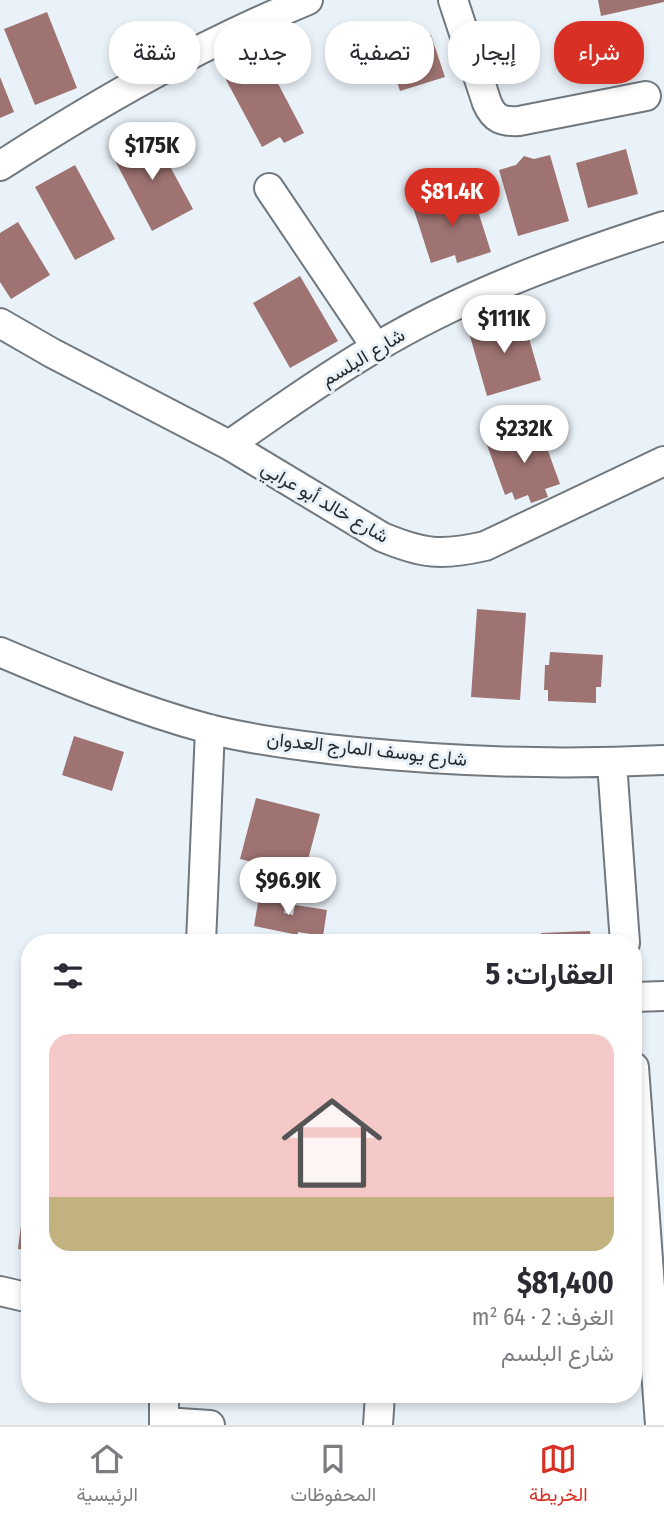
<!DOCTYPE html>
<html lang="ar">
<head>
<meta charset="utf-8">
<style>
	:root { --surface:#fff; --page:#f7f7f7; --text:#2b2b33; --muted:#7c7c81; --line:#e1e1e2; --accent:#d93025 }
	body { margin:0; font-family:"Fira Sans Condensed",Vazirmatn,sans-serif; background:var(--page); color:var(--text); direction:rtl; height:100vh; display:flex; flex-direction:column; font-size:26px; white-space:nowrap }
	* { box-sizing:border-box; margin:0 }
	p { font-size:23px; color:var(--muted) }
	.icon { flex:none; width:38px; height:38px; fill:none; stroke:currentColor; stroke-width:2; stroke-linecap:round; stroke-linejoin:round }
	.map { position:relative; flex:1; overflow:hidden; direction:ltr }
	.details { position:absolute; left:21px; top:934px; width:621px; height:469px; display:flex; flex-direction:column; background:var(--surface); border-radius:28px; box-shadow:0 4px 10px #0003; direction:rtl }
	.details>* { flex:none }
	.hud { position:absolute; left:21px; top:21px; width:623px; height:63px; direction:rtl; display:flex; gap:14px }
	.price { position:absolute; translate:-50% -60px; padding:0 16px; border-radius:24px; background:#fff; color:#222; font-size:23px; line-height:46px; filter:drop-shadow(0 2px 4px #0008) }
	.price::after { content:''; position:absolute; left:50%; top:42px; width:21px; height:16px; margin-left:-10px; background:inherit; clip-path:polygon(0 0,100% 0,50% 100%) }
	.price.on { background:var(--accent); color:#fff }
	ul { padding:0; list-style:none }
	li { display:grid; align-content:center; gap:14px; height:371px; padding:0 28px }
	li span { display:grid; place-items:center; height:217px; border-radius:21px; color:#555 }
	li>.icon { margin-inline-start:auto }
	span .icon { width:126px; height:126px; fill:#fffc; stroke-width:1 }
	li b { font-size:30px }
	h2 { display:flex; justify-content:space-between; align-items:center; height:84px; padding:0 28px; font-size:30px }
	.chip { padding:0 24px; border-radius:28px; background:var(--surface); box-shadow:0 4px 10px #0003; font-size:24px; line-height:63px }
	.chip.on { background:var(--accent); color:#fff }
	.dock { display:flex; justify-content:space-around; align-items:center; height:98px; border-top:2px solid var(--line); background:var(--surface); font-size:19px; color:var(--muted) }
	.dock a { display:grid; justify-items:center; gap:4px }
	.dock .on { color:var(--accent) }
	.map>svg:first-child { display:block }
</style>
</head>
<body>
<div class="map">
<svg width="664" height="1425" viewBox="0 0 664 1425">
	<rect width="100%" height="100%" fill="#eaf2f9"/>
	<path fill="#9e7371" d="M 598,0 L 664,0 L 664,2 L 601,16 Z
		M 47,12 L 77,88 L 35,105 L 4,29 Z
		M 431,35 L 445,77 L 400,91 L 389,57 L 393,56 L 390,49 Z
		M 264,57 L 304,133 L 284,143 L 280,137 L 262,147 L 225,78 Z
		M 0,77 L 14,112 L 0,118 Z
		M 152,133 L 193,209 L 152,231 L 112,155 Z
		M 626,149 L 638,194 L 588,208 L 576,163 Z
		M 550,155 L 569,221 L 518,236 L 499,170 L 516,165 L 524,156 L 534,159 Z
		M 75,165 L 115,239 L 75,260 L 35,187 Z
		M 471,189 L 491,252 L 457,263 L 455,255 L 431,263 L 413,207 Z
		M 18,222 L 50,275 L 11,299 L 0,282 L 0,233 Z
		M 300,276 L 338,341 L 290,368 L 253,303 Z
		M 522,314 L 541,380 L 487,396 L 468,329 Z
		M 539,426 L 560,484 L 545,489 L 548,497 L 531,503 L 528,495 L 515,500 L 512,492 L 505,495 L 487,445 Z
		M 477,609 L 526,613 L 520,700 L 471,697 Z
		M 550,652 L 603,655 L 601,687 L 596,687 L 596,703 L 548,701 L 548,690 L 544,690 L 545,665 L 549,665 Z
		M 74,736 L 124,752 L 112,791 L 62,775 Z
		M 256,798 L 320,814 L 304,875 L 240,859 Z
		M 260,891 L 279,894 L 278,902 L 286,903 L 284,913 L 293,915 L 295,905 L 327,910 L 323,936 L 298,932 L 298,935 L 254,926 Z
		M 590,931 L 591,943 L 542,943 L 541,933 Z
		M 22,1217 L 30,1218 L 30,1251 L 18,1249 Z"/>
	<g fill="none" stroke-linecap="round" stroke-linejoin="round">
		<defs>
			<path id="minor" d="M 453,0 L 487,103 C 494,119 502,122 519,121 L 646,96
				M 0,166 C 101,101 197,46 308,0
				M 269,188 L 376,347
				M 0,323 L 52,353 L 229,445 L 382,537 C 423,554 441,556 485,546 L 664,461
				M 229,445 C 277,412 325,377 375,348 C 465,294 565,258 664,226
				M 0,652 C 68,681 138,710 209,729 C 257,741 307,747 356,752 C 458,762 562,765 664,760
				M 612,763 L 625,943
				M 201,943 L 210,729
				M 634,997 L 664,996
				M 634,1067 L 660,1425
				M 0,1291 L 30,1298
				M 164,1395 L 164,1425
				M 164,1422 L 210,1425
				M 378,1425 L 380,1395"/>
		</defs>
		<use href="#minor" stroke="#71787e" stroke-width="32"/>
		<use href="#minor" stroke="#fff" stroke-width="28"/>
	</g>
	<g text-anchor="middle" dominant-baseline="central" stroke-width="6" stroke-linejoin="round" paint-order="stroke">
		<g font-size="19" fill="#282b2e" stroke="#eaf2f9">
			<text transform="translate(363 357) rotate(-31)">شارع البلسم</text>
			<text transform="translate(325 502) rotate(30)">شارع خالد أبو عرابي</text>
			<text transform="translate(367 749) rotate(6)">شارع يوسف المارج العدوان</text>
		</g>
	</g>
</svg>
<b class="price" style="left:152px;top:182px">$175K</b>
<b class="price on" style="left:452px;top:228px">$81.4K</b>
<b class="price" style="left:504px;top:355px">$111K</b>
<b class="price" style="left:524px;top:465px">$232K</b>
<b class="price" style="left:288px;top:917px">$96.9K</b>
<div class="hud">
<a class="chip on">شراء</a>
<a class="chip">إيجار</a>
<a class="chip">تصفية</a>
<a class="chip">جديد</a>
<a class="chip">شقة</a>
</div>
<section class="details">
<h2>العقارات: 5<svg class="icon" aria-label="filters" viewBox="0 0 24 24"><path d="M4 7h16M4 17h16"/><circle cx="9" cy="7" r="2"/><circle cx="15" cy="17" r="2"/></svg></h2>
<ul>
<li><span style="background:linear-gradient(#f6c9c9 75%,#c2b280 0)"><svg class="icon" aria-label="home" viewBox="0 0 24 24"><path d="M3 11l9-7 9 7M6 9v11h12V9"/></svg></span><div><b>$81,400</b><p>الغرف: 2 · 64 m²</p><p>شارع البلسم</p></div></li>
</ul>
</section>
</div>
<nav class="dock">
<a class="on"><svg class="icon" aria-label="map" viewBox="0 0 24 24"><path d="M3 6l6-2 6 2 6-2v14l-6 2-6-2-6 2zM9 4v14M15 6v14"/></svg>الخريطة</a>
<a><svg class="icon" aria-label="saved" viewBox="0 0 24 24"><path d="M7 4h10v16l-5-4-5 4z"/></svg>المحفوظات</a>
<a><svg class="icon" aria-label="home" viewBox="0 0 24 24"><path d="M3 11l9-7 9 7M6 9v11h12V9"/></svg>الرئيسية</a>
</nav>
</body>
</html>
